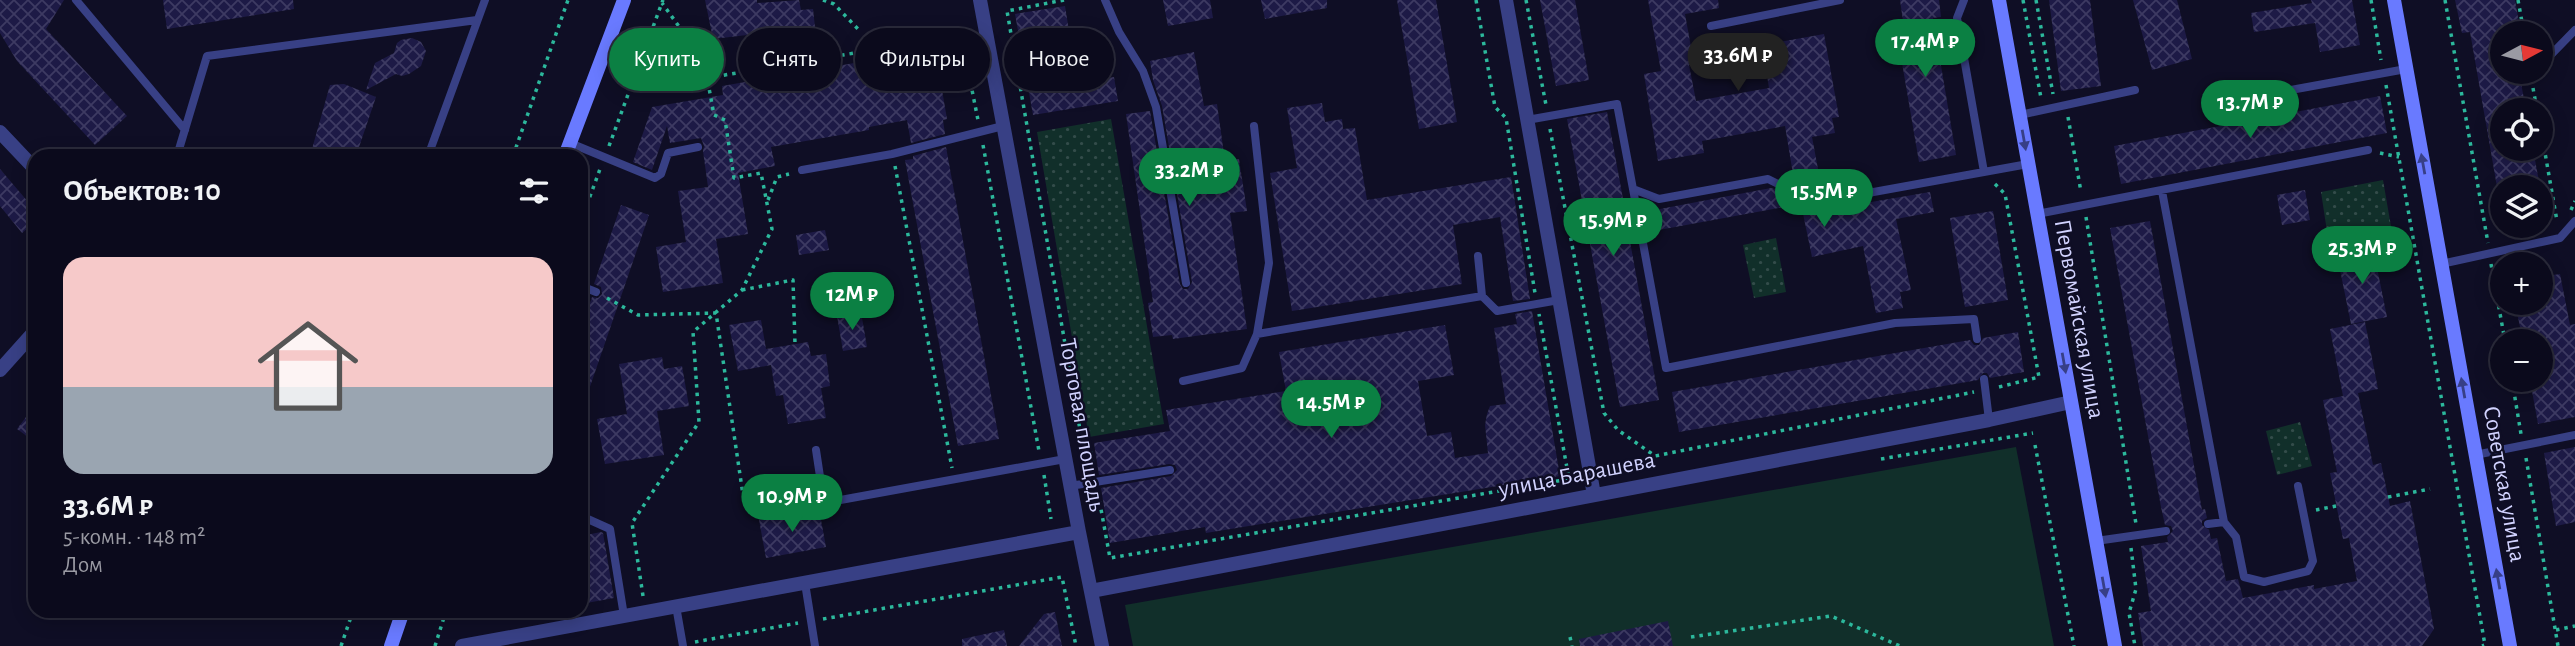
<!DOCTYPE html>
<html lang="ru">
<head>
<meta charset="utf-8">
<style>
	:root { --surface:#0b0a1c; --page:#141325; --text:#f1f3f6; --muted:#9a9aa3; --line:#2b2b3b; --accent:#0b8043 }
	body { margin:0; font-family:"Alegreya Sans",sans-serif; background:var(--page); color:var(--text); height:100vh; display:flex; flex-direction:column; font-size:26px; white-space:nowrap }
	* { box-sizing:border-box; margin:0 }
	p { font-size:23px; color:var(--muted) }
	.icon { flex:none; width:38px; height:38px; fill:none; stroke:currentColor; stroke-width:2; stroke-linecap:round; stroke-linejoin:round }
	.map { position:relative; flex:1; overflow:hidden }
	.details { position:absolute; left:28px; top:149px; width:560px; height:469px; display:flex; flex-direction:column; background:var(--surface); border-radius:21px; box-shadow:0 4px 18px #0003,0 0 0 2px var(--line) }
	.details>* { flex:none }
	.hud { position:absolute; left:609px; top:28px; width:665px; height:63px; display:flex; gap:14px }
	.needle { width:46px; rotate:83deg }
	.fabs { position:absolute; left:2490px; top:21px; display:grid; gap:14px }
	.fabs a { display:grid; place-items:center; width:63px; height:63px; border-radius:50%; background:var(--surface); box-shadow:0 4px 18px #0003,0 0 0 2px var(--line); font-size:35px }
	.price { position:absolute; translate:-50% -60px; padding:0 16px; border-radius:24px; background:var(--accent); color:#fff; font-size:23px; line-height:46px; filter:drop-shadow(0 2px 4px #0008) }
	.price::after { content:''; position:absolute; left:50%; top:42px; width:21px; height:16px; margin-left:-10px; background:inherit; clip-path:polygon(0 0,100% 0,50% 100%) }
	.price.on { background:#222; color:#fff }
	ul { padding:0; list-style:none }
	li { display:grid; align-content:center; gap:14px; height:371px; padding:0 35px }
	li+li { border-top:2px solid var(--line) }
	li span { display:grid; place-items:center; height:217px; border-radius:21px; color:#555 }
	li>.icon { margin-inline-start:auto }
	span .icon { width:126px; height:126px; fill:#fffc; stroke-width:1 }
	li b { font-size:30px }
	h2 { display:flex; justify-content:space-between; align-items:center; height:84px; padding:0 35px; font-size:30px }
	.chip { padding:0 24px; border-radius:32px; background:var(--surface); box-shadow:0 4px 18px #0003,0 0 0 2px var(--line); font-size:24px; line-height:63px }
	.chip.on { background:var(--accent); color:#fff }
	.map>svg:first-child { display:block }
</style>
</head>
<body>
<div class="map">
<svg width="2575" height="646" viewBox="0 0 2575 646">
	<defs>
		<pattern id="park-dots" width="8" height="8" patternUnits="userSpaceOnUse" patternTransform="scale(1.75)"><rect width="8" height="8" fill="#112f2a"/><path d="M2 2h.1M6 6h.1" fill="none" stroke="#334c4a" stroke-width="1.8" stroke-linecap="round"/></pattern>
		<pattern id="building-cross-hatch" width="8" height="8" patternUnits="userSpaceOnUse" patternTransform="scale(1.75)"><rect width="8" height="8" fill="#1d1a46"/><path d="M0 0l8 8M0 8l8-8" fill="none" stroke="#3d3a62"/></pattern>
	</defs>
	<rect width="100%" height="100%" fill="#0f0e25"/>
	<path fill="url(#park-dots)" d="M 1111,119 L 1164,424 L 1089,437 L 1037,132 Z
		M 2383,180 L 2393,238 L 2330,251 L 2321,192 Z
		M 1776,238 L 1786,292 L 1754,298 L 1743,245 Z
		M 2300,422 L 2312,466 L 2277,475 L 2266,431 Z"/>
	<path fill="#112f2a" d="M 2016,447 L 2054,646 L 1133,646 L 1125,605 Z"/>
	<path fill="url(#building-cross-hatch)" d="M 0,0 L 64,0 L 46,29 L 127,116 L 95,145 L 17,61 L 0,33 Z
		M 163,0 L 293,0 L 294,9 L 167,29 Z
		M 705,0 L 757,0 L 757,3 L 799,0 L 801,10 L 813,9 L 815,27 L 713,39 Z
		M 1163,0 L 1210,0 L 1213,18 L 1168,26 Z
		M 1261,0 L 1327,0 L 1327,8 L 1265,19 Z
		M 1397,0 L 1436,0 L 1457,122 L 1419,129 Z
		M 1540,0 L 1575,0 L 1589,80 L 1556,86 Z
		M 1648,0 L 1718,0 L 1719,8 L 1685,14 L 1694,64 L 1689,65 L 1696,101 L 1769,88 L 1762,45 L 1824,34 L 1839,117 L 1832,118 L 1835,133 L 1812,137 L 1818,169 L 1793,174 L 1785,126 L 1702,141 L 1704,153 L 1658,161 L 1644,74 L 1661,71 Z
		M 1900,0 L 1939,0 L 1941,17 L 1933,18 L 1956,155 L 1919,162 L 1895,22 L 1903,21 Z
		M 2049,0 L 2090,0 L 2101,86 L 2061,91 Z
		M 2133,0 L 2177,0 L 2192,59 L 2152,70 Z
		M 2311,0 L 2352,0 L 2360,45 L 2320,52 L 2315,23 L 2254,32 L 2251,13 L 2312,3 Z
		M 2455,0 L 2515,0 L 2519,23 L 2511,25 L 2512,33 L 2502,33 L 2502,72 L 2519,72 L 2526,110 L 2502,110 L 2502,149 L 2533,149 L 2540,187 L 2497,187 L 2470,32 L 2462,33 Z
		M 1065,6 L 1071,43 L 1060,45 L 1066,85 L 1114,77 L 1118,101 L 1033,115 L 1015,14 Z
		M 412,38 L 421,42 L 426,51 L 421,66 L 409,74 L 402,76 L 396,74 L 366,90 L 375,63 L 394,53 L 397,43 L 401,40 Z
		M 935,49 L 947,119 L 943,120 L 945,134 L 911,143 L 907,120 L 869,127 L 869,130 L 771,147 L 775,166 L 738,173 L 748,234 L 716,239 L 723,283 L 663,292 L 656,247 L 686,242 L 678,191 L 708,187 L 703,151 L 704,146 L 701,138 L 670,143 L 667,126 L 652,170 L 633,162 L 652,107 L 723,95 L 722,86 Z
		M 1194,52 L 1204,106 L 1217,104 L 1225,161 L 1239,159 L 1247,211 L 1230,213 L 1247,329 L 1173,339 L 1172,335 L 1153,337 L 1148,303 L 1153,302 L 1126,114 L 1150,111 L 1180,284 L 1183,289 L 1188,289 L 1192,282 L 1162,106 L 1153,80 L 1150,61 Z
		M 344,84 L 376,97 L 356,156 L 310,156 L 330,85 Z
		M 2380,96 L 2387,133 L 2121,184 L 2114,146 Z
		M 1322,103 L 1325,122 L 1342,119 L 1343,129 L 1355,128 L 1367,200 L 1511,177 L 1530,299 L 1513,301 L 1500,217 L 1453,225 L 1462,284 L 1292,311 L 1270,173 L 1297,168 L 1287,108 Z
		M 1607,112 L 1626,215 L 1631,214 L 1635,235 L 1629,236 L 1659,400 L 1620,407 L 1567,119 Z
		M 946,147 L 999,439 L 958,446 L 905,160 L 913,159 L 913,156 Z
		M 0,169 L 35,210 L 35,222 L 22,233 L 0,206 Z
		M 1824,182 L 1830,209 L 1930,192 L 1934,212 L 1896,219 L 1911,290 L 1900,292 L 1903,308 L 1876,313 L 1863,246 L 1812,257 L 1801,204 L 1648,232 L 1644,212 L 1771,188 L 1779,190 Z
		M 2305,190 L 2310,220 L 2282,225 L 2277,195 Z
		M 621,205 L 649,215 L 583,407 L 581,407 L 581,329 L 592,297 L 598,298 L 602,294 L 601,287 L 594,284 Z
		M 1993,211 L 2008,300 L 1965,307 L 1950,218 Z
		M 2150,221 L 2202,510 L 2205,509 L 2207,518 L 2202,521 L 2202,525 L 2209,530 L 2211,539 L 2217,538 L 2226,581 L 2238,579 L 2243,598 L 2314,585 L 2314,589 L 2357,581 L 2349,538 L 2343,539 L 2330,473 L 2337,472 L 2323,400 L 2343,396 L 2330,329 L 2365,322 L 2378,389 L 2358,393 L 2373,465 L 2381,463 L 2390,506 L 2410,501 L 2434,629 L 2422,646 L 2143,646 L 2138,613 L 2151,611 L 2141,546 L 2168,542 L 2167,537 L 2173,531 L 2171,526 L 2165,525 L 2161,507 L 2110,228 Z
		M 825,230 L 829,250 L 799,255 L 796,235 Z
		M 2373,248 L 2387,317 L 2351,324 L 2337,255 Z
		M 2560,274 L 2570,325 L 2575,324 L 2575,417 L 2538,424 L 2530,380 L 2541,380 L 2541,341 L 2523,341 L 2515,303 L 2541,303 L 2541,277 Z
		M 1532,311 L 1560,476 L 1206,533 L 1205,527 L 1110,543 L 1101,488 L 1171,476 L 1177,470 L 1175,465 L 1169,464 L 1099,475 L 1094,443 L 1170,431 L 1166,410 L 1286,391 L 1279,352 L 1445,325 L 1454,375 L 1418,381 L 1427,436 L 1451,432 L 1455,458 L 1488,453 L 1485,425 L 1487,414 L 1490,406 L 1506,404 L 1494,328 L 1517,324 L 1515,314 Z
		M 861,312 L 867,347 L 843,351 L 837,316 Z
		M 761,320 L 766,349 L 808,342 L 811,356 L 826,354 L 830,386 L 821,388 L 826,418 L 788,424 L 783,395 L 776,396 L 771,365 L 738,371 L 729,325 Z
		M 2018,332 L 2024,372 L 1990,378 L 1987,373 L 1983,373 L 1978,380 L 1679,432 L 1672,392 L 1970,340 L 1974,345 L 1979,345 L 1983,338 Z
		M 662,357 L 664,369 L 682,366 L 689,406 L 657,411 L 664,455 L 605,464 L 597,419 L 627,414 L 619,364 Z
		M 35,405 L 35,442 L 17,429 Z
		M 2575,447 L 2575,522 L 2556,526 L 2544,453 Z
		M 819,509 L 826,547 L 766,558 L 759,520 Z
		M 601,532 L 603,533 L 614,598 L 581,604 L 581,536 Z
		M 1055,612 L 1062,646 L 1019,646 L 1044,614 Z
		M 1668,621 L 1673,646 L 1580,646 L 1579,639 Z
		M 1004,630 L 1007,646 L 962,646 L 962,639 Z"/>
	<g fill="none" stroke-linecap="round" stroke-linejoin="round">
		<path stroke="#2cb89c" stroke-width="3.5" stroke-dasharray="3.5 5" stroke-linecap="butt" d="M 823,0 L 834,4 L 858,29
			M 1064,0 L 1007,11 L 1083,447 L 1091,453 L 1094,471
			M 1476,0 L 1495,107 L 1506,118 L 1535,293
			M 1526,0 L 1546,105
			M 2023,0 L 2041,98
			M 2036,0 L 2053,94
			M 2371,0 L 2381,60
			M 2445,0 L 2488,243
			M 2518,0 L 2524,33
			M 707,78 L 961,35 L 978,120
			M 2386,85 L 2485,645 L 2482,646
			M 2533,88 L 2537,110
			M 2068,117 L 2081,192
			M 1550,129 L 1604,413 L 1618,430 L 1655,456 L 1974,392
			M 2541,130 L 2557,221
			M 983,145 L 1039,451
			M 609,146 L 663,0
			M 2380,153 L 2399,157
			M 513,156 L 568,0
			M 895,166 L 952,468
			M 1995,184 L 2005,194 L 2039,377 L 1999,387
			M 768,200 L 777,177 L 789,174
			M 2571,210 L 2575,201
			M 2086,217 L 2136,524
			M 581,221 L 600,169
			M 2491,264 L 2505,341
			M 742,290 L 793,280 L 795,344
			M 607,298 L 638,315 L 716,313 L 743,495 L 812,502
			M 2512,380 L 2521,434
			M 2035,445 L 2074,646
			M 2526,458 L 2558,646
			M 1881,459 L 2033,433
			M 1044,475 L 1051,519
			M 1098,493 L 1110,558 L 1569,479 L 1539,314
			M 2388,497 L 2430,489
			M 2316,510 L 2336,506
			M 2131,548 L 2136,589 L 2129,613 L 2135,646
			M 643,596 L 632,523 L 699,422 L 693,332 L 742,290 L 772,229 L 761,173 L 734,178 L 725,120 L 714,115 L 704,61 L 662,3
			M 823,619 L 1062,577 L 1076,646
			M 2556,630 L 2575,626
			M 1570,637 L 1572,646
			M 1691,637 L 1831,616 L 1900,646
			M 695,642 L 798,623
			M 341,646 L 353,611
			M 435,646 L 446,611"/>
		<path stroke="#384085" stroke-width="8" d="M 76,0 L 185,130
			M 1105,0 L 1119,32 L 1143,71 L 1156,107 L 1186,283
			M 1964,0 L 1957,18 L 1984,172
			M 1711,26 L 1840,0
			M 2541,65 L 2575,30
			M 2531,76 L 2535,72
			M 2280,92 L 2406,69
			M 2020,115 L 2135,90
			M 1527,120 L 1617,104 L 1633,189 L 1659,199 L 1768,179 L 1778,184 L 1829,174 L 1835,199 L 2028,164
			M 1254,126 L 1269,263 L 1257,334
			M 570,143 L 655,178 L 661,174 L 668,153 L 698,147
			M 177,156 L 207,56 L 477,20
			M 428,156 L 485,0
			M 802,170 L 892,154 L 1003,126
			M 1633,189 L 1666,368 L 1895,323 L 1974,319 L 1977,339
			M 2162,191 L 2224,522 L 2236,537 L 2244,577 L 2264,582 L 2308,571 L 2313,561 L 2298,486
			M 2037,214 L 2368,150
			M 1478,256 L 1482,296
			M 2441,264 L 2560,238 L 2575,221
			M 581,286 L 596,292
			M 1984,379 L 1989,420
			M 1183,381 L 1242,368 L 1257,334 L 1482,296 L 1497,311 L 1559,300
			M 816,450 L 824,503 L 1065,459
			M 2475,455 L 2575,435
			M 1070,486 L 1170,470
			M 581,516 L 610,529 L 624,616
			M 2208,524 L 2224,522
			M 2096,541 L 2166,531
			M 805,583 L 815,646
			M 676,606 L 683,646"/>
		<path stroke="#384085" stroke-width="14" d="M 1506,0 L 1594,495
			M 0,132 L 35,169
			M 0,370 L 35,331
			M 1079,532 L 1102,646
			M 1091,591 L 1989,420 L 2071,402
			M 462,646 L 1079,532 L 980,0"/>
		<path stroke="#697aff" stroke-width="14" d="M 1999,0 L 2115,646
			M 2394,0 L 2510,646
			M 565,156 L 624,0
			M 391,646 L 403,611"/>
	</g>
	<defs><path id="oneway-solid" d="M-6-.8H1V-3.2L6.5 0L1 3.2V.8H-6Z" transform="scale(1.75)"/></defs>
	<g fill="#373f87">
		<use href="#oneway-solid" transform="translate(2024 140) rotate(80)"/>
		<use href="#oneway-solid" transform="translate(2423 164) rotate(-100)"/>
		<use href="#oneway-solid" transform="translate(2064 363) rotate(80)"/>
		<use href="#oneway-solid" transform="translate(2463 388) rotate(-100)"/>
		<use href="#oneway-solid" transform="translate(2498 579) rotate(-100)"/>
		<use href="#oneway-solid" transform="translate(2104 587) rotate(80)"/>
	</g>
	<g text-anchor="middle" dominant-baseline="central" stroke-width="5" stroke-linejoin="round" paint-order="stroke">
		<g font-size="24" fill="#d2d3ff" stroke="#0f0e25">
			<text transform="translate(2079 319) rotate(80)">Первомайская улица</text>
			<text transform="translate(1082 425) rotate(80)">Торговая площадь</text>
			<text transform="translate(1577 475) rotate(-11)">улица Барашева</text>
			<text transform="translate(2504 484) rotate(80)">Советская улица</text>
		</g>
	</g>
</svg>
<div class="fabs">
<a><svg class="needle" viewBox="-14 -14 28 28"><path d="M0-13l5 13h-10z" fill="#e53935"/><path d="M0 13l5-13h-10z" fill="#9a9aa3"/></svg></a>
<a><svg class="icon" aria-label="locate" viewBox="0 0 24 24"><circle cx="12" cy="12" r="6"/><path d="M12 2v4M12 18v4M2 12h4M18 12h4"/></svg></a>
<a><svg class="icon" aria-label="layers" viewBox="0 0 24 24"><path d="M12 4l9 5-9 5-9-5zM3 14l9 5 9-5"/></svg></a>
<a>+</a>
<a>−</a>
</div>
<b class="price" style="left:1925px;top:79px">17.4M ₽</b>
<b class="price on" style="left:1738px;top:93px">33.6M ₽</b>
<b class="price" style="left:2250px;top:140px">13.7M ₽</b>
<b class="price" style="left:1189px;top:208px">33.2M ₽</b>
<b class="price" style="left:1824px;top:229px">15.5M ₽</b>
<b class="price" style="left:1613px;top:258px">15.9M ₽</b>
<b class="price" style="left:2362px;top:286px">25.3M ₽</b>
<b class="price" style="left:852px;top:332px">12M ₽</b>
<b class="price" style="left:1331px;top:440px">14.5M ₽</b>
<b class="price" style="left:792px;top:534px">10.9M ₽</b>
<div class="hud">
<a class="chip on">Купить</a>
<a class="chip">Снять</a>
<a class="chip">Фильтры</a>
<a class="chip">Новое</a>
</div>
<section class="details">
<h2>Объектов: 10<svg class="icon" aria-label="filters" viewBox="0 0 24 24"><path d="M4 7h16M4 17h16"/><circle cx="9" cy="7" r="2"/><circle cx="15" cy="17" r="2"/></svg></h2>
<ul>
<li><span style="background:linear-gradient(#f6c9c9 60%,#9aa5b1 0)"><svg class="icon" aria-label="home" viewBox="0 0 24 24"><path d="M3 11l9-7 9 7M6 9v11h12V9"/></svg></span><div><b>33.6M ₽</b><p>5-комн. · 148 m²</p><p>Дом</p></div></li>
</ul>
</section>
</div>
</body>
</html>
